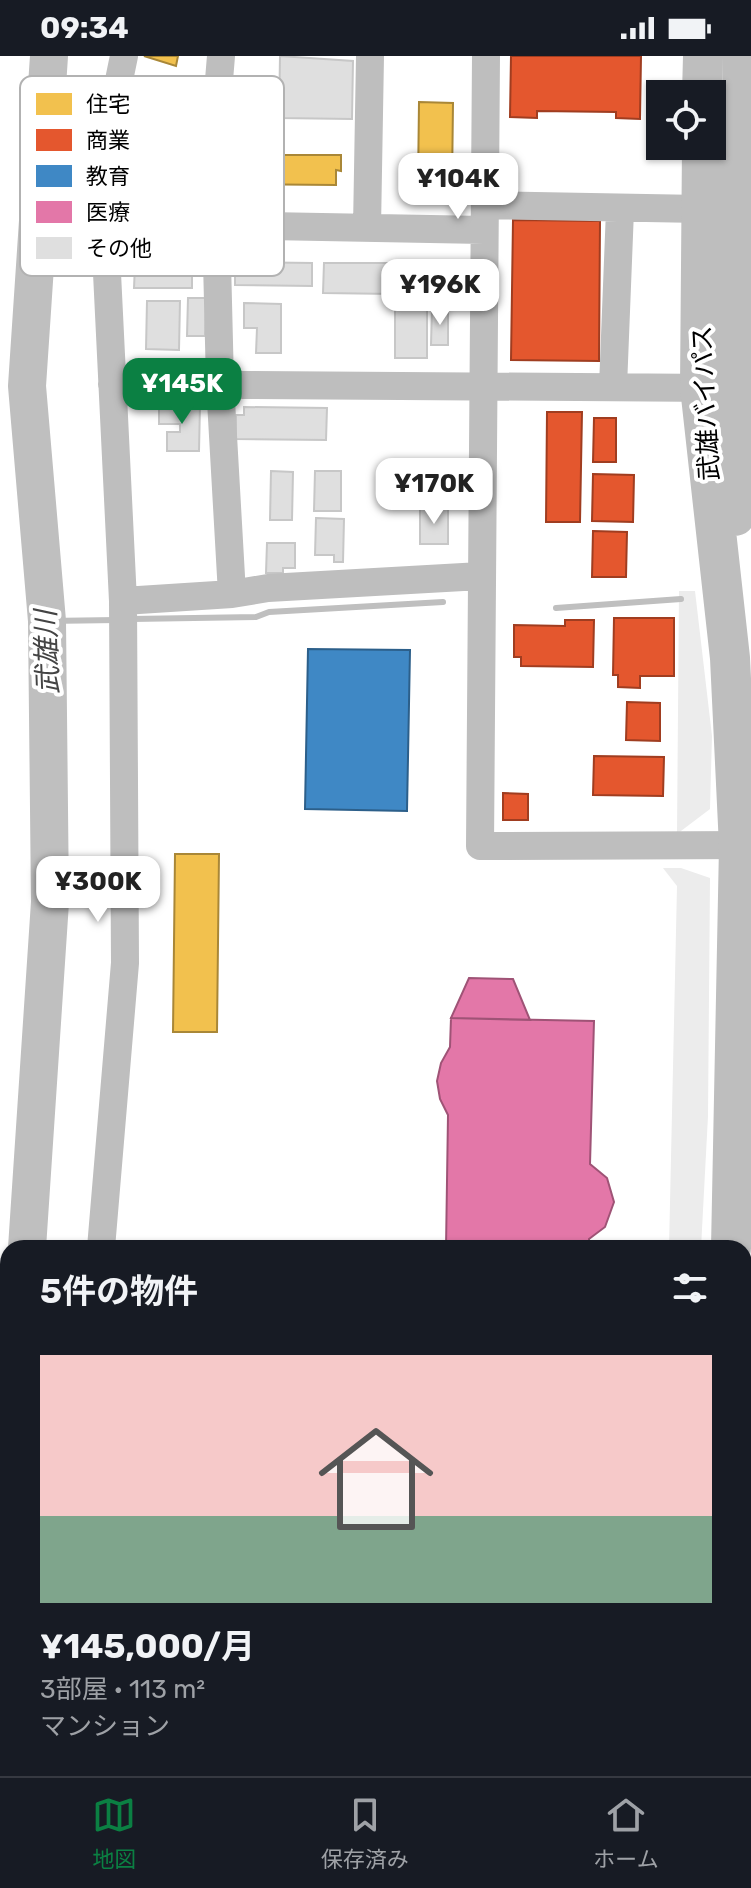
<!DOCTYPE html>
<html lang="ja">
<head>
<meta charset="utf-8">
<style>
	:root { --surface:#171b24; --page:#20242c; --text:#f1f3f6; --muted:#9ea1a6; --line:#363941; --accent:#0b8043 }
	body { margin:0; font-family:Rubik,"Noto Sans JP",sans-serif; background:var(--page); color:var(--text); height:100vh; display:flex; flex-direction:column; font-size:30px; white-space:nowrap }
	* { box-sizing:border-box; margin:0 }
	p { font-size:26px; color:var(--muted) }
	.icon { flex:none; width:44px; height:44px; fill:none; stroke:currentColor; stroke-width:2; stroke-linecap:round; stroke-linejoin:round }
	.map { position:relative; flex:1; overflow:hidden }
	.panel { position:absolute; left:0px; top:1184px; width:752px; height:536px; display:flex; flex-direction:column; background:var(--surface); border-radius:24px 24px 0 0; box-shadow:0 2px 6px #0004 }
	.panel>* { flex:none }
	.buttons { position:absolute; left:646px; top:24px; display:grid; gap:16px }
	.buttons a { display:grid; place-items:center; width:80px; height:80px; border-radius:0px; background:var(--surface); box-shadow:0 2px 6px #0004; font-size:40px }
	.price { position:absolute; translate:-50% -68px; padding:0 18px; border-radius:16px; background:#fff; color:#222; font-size:26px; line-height:52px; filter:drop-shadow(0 2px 4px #0008) }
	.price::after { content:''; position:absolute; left:50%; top:48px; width:24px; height:18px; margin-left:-12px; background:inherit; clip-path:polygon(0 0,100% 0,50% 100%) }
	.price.active { background:var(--accent); color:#fff }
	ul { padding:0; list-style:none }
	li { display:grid; align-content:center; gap:16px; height:424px; padding:0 40px }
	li+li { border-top:2px solid var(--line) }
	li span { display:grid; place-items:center; height:248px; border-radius:0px; color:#555 }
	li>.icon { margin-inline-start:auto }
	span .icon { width:144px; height:144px; fill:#fffc; stroke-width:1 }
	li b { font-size:34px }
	h2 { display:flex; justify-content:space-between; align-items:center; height:96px; padding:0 40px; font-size:34px }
	.status { display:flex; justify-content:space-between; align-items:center; height:56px; padding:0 40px; background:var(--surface); direction:ltr }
	.status svg { height:22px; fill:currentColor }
	.tabs { display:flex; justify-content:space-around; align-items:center; height:112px; border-top:2px solid var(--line); background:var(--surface); font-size:22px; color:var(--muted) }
	.tabs a { display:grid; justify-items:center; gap:4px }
	.tabs .active { color:var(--accent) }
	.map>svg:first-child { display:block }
</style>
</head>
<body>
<div class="status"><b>09:34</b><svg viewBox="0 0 49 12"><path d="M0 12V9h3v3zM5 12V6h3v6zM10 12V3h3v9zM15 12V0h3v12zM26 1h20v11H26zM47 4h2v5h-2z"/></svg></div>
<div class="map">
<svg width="751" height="1720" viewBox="0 0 751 1720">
	<rect width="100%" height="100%" fill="#fff"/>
	<path fill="#ececec" d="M 679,535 L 695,535 L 712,680 L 710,753 L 677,778 Z
		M 663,812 L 681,812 L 710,822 L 708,1060 L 701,1192 L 669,1192 L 677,830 Z"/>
	<path fill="#f2c14e" stroke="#a98737" stroke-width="2" d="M 144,0 L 178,0 L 176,10 Z
		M 419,46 L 453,47 L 452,128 L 418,128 Z
		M 238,94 L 255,94 L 255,99 L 341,99 L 341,115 L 336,114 L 336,129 L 237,128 Z
		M 175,798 L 219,798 L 217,976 L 173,976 Z"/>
	<path fill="#e4572e" stroke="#a03d20" stroke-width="2" d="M 511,0 L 641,0 L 640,63 L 616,62 L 616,56 L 537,55 L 537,62 L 510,61 Z
		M 513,164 L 600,165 L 599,305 L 511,304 Z
		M 547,356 L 582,356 L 580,466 L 546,466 Z
		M 594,362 L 616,362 L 616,406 L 593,406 Z
		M 593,418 L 634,419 L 633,466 L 592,465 Z
		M 593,475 L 627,476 L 626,521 L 592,521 Z
		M 614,562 L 674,562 L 674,620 L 640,620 L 640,632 L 618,631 L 618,619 L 613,619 Z
		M 565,564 L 594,564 L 593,611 L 521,610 L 521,601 L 514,601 L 514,569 L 565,570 Z
		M 627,646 L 660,647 L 660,685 L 626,684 Z
		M 594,700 L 664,701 L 663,740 L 593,739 Z
		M 503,737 L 528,738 L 528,764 L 503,764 Z
		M 543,1712 L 568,1712 L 567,1720 L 543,1717 Z
		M 647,1712 L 670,1712 L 670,1720 L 647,1720 Z"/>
	<path fill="#3f88c5" stroke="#2c5f8a" stroke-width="2" d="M 308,593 L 410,594 L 407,755 L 305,753 Z"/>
	<path fill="#e377a8" stroke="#9f5376" stroke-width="2" d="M 469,922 L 513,923 L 530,964 L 451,962 Z
		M 451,962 L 594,965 L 590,1108 L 607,1122 L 614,1146 L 605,1171 L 589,1183 L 589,1192 L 446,1192 L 448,1059 L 440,1043 L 437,1025 L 441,1007 L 450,991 Z"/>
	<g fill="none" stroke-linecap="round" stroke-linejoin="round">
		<path stroke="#bfbfbf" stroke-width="6" d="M 556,552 L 681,543
			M 132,563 L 256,561 L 269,556 L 443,546
			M 47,565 L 117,564
			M 504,1720 L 504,1712"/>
		<path stroke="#bfbfbf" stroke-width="38" d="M 27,1192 L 50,846 L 47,565 L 27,330 L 49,0
			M 8,1470 L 8,1490
			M 36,1712 L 37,1720"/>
	</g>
	<path fill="#dfdfdf" stroke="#c7c7c7" stroke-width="2" d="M 280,0 L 353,5 L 352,63 L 279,62 Z
		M 235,206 L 312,207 L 312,230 L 235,229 Z
		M 324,207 L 389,207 L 394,238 L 323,237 Z
		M 135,209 L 192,209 L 192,232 L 134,232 Z
		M 188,242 L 206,242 L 205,280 L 187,280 Z
		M 147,245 L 180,245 L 179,294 L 146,293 Z
		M 244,247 L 281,248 L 281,297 L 256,297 L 257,272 L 244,272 Z
		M 395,248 L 427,249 L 427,302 L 395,302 Z
		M 432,252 L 448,252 L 448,289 L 431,289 Z
		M 159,348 L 200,348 L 199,395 L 167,395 L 167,376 L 180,376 L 180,368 L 159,368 Z
		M 244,351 L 327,352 L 326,384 L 236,383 L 236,359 L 244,359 Z
		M 271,415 L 293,416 L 292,464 L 270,464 Z
		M 315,415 L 341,415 L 341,455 L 314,455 Z
		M 420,452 L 448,452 L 448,488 L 420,488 Z
		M 316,462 L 344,463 L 343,506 L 334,506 L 334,499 L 315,499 Z
		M 267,487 L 295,487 L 295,512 L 283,512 L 283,517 L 266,517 Z"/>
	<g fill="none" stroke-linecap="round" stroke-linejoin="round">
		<path stroke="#bebebe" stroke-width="28" d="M 221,0 L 214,84 L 220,327 L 232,538 L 268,532 L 481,520
			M 486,0 L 480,790 L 751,789
			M 485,149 L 701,153
			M 216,169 L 484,174
			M 367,172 L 370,0
			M 112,328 L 718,332
			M 613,331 L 620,154
			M 123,545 L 232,538
			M 101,1192 L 125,907 L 123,545 L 105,176 L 117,34 L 124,0
			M 0,1394 L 8,1395
			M 744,1405 L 751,1405
			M 111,1712 L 112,1720
			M 141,1712 L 142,1720"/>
		<path stroke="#bebebe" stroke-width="40" d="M 702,38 L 703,0
			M 702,90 L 700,331 L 730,602 L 739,790 L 731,1192
			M 735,460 L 743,0
			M 727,1712 L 727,1720"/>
	</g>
	<g text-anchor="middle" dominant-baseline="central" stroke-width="8" stroke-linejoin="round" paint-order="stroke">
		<g font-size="26" fill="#000" stroke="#fff">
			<text transform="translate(706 347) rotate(-93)">武雄バイパス</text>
		</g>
		<g font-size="28" font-style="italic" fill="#444" stroke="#fff">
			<text transform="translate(47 596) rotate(-92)">武雄川</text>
		</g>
	</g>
	<rect x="20" y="20" width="264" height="200" rx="12" fill="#fff" stroke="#b2b2b2" stroke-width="2"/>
	<rect x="36" y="37" width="36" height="22" fill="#f2c14e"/>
	<rect x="36" y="73" width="36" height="22" fill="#e4572e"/>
	<rect x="36" y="109" width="36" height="22" fill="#3f88c5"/>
	<rect x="36" y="145" width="36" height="22" fill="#e377a8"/>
	<rect x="36" y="181" width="36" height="22" fill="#dfdfdf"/>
	<g font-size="22" fill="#000">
		<text x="86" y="56">住宅</text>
		<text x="86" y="92">商業</text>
		<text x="86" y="128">教育</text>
		<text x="86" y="164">医療</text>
		<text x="86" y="200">その他</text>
	</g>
</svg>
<div class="buttons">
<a><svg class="icon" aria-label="locate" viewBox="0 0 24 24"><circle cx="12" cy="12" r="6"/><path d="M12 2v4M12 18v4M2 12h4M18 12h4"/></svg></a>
</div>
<b class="price" style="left:458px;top:165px">¥104K</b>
<b class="price" style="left:440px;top:271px">¥196K</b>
<b class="price active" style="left:182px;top:370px">¥145K</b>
<b class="price" style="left:434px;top:470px">¥170K</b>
<b class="price" style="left:98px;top:868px">¥300K</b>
<section class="panel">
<h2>5件の物件<svg class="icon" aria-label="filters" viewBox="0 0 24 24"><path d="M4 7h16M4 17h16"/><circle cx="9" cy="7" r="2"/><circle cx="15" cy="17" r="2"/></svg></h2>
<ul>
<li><span style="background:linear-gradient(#f6c9c9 65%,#7fa58c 0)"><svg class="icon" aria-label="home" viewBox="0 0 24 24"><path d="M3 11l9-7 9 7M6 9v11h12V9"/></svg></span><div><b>¥145,000/月</b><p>3部屋 · 113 m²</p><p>マンション</p></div></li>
</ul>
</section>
</div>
<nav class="tabs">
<a class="active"><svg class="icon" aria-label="map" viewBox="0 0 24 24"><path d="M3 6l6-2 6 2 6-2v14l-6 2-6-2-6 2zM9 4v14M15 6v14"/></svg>地図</a>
<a><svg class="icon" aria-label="saved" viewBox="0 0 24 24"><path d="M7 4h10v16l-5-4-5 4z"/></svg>保存済み</a>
<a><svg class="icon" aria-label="home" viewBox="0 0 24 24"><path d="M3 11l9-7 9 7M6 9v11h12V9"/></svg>ホーム</a>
</nav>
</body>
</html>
